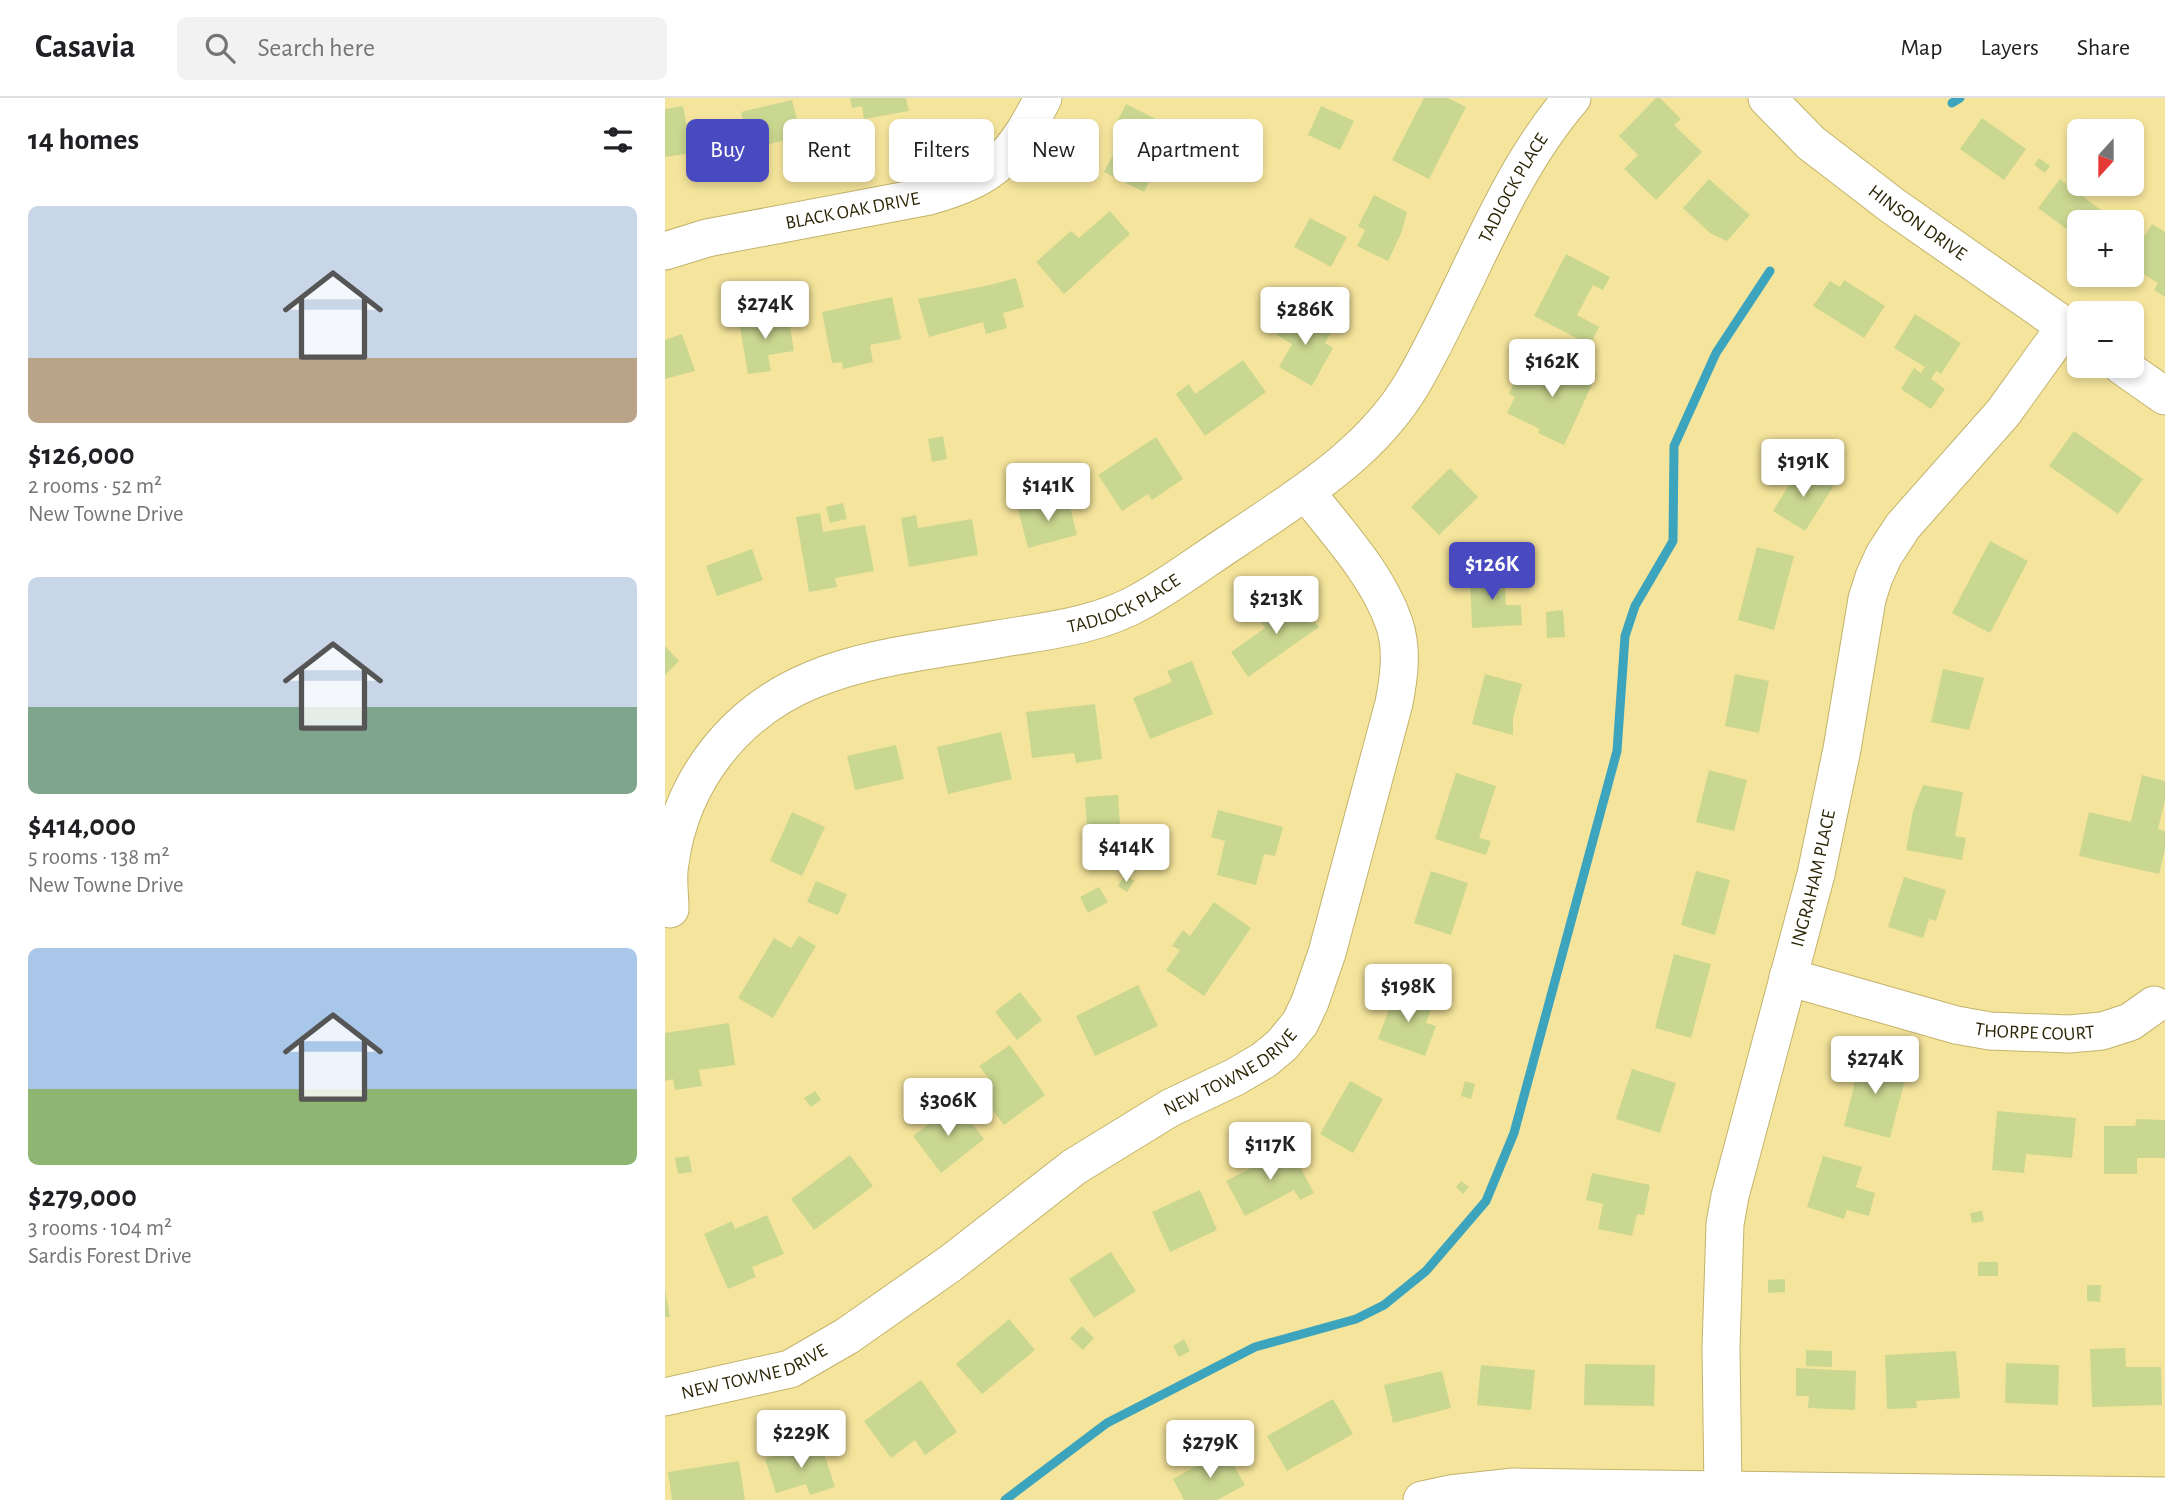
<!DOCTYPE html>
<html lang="en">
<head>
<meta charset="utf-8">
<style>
	:root { --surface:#fff; --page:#f2f2f2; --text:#202124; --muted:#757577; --line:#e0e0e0; --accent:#4a4ac0 }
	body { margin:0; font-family:"Alegreya Sans",sans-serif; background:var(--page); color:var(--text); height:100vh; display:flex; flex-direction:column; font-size:26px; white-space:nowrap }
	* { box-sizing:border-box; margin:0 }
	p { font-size:23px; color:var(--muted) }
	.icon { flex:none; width:38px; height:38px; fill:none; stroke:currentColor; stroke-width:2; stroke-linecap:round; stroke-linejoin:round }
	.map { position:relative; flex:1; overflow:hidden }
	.details { display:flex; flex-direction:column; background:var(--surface); width:665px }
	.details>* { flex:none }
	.banner { position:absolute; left:21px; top:21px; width:665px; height:63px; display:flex; gap:14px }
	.needle { width:46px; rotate:201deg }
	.fabs { position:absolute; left:1402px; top:21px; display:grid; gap:14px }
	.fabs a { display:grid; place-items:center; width:77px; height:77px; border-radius:10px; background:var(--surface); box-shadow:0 4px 10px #0003; font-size:35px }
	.price { position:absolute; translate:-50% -60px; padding:0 16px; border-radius:7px; background:#fff; color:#222; font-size:23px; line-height:46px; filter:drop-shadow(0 2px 4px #0008) }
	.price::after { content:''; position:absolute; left:50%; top:42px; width:21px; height:16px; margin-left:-10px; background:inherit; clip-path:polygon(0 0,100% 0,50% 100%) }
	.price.selected { background:var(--accent); color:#fff }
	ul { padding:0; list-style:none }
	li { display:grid; align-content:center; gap:14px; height:371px; padding:0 28px }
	li span { display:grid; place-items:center; height:217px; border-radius:10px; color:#555 }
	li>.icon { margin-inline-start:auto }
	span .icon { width:126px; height:126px; fill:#fffc; stroke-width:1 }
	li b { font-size:30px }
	h2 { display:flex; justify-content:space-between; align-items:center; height:84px; padding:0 28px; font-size:30px }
	.pill { padding:0 24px; border-radius:10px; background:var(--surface); box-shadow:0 4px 10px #0003; font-size:24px; line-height:63px }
	.pill.selected { background:var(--accent); color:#fff }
	header { display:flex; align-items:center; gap:42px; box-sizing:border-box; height:98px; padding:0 35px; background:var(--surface); border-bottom:2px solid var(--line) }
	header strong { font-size:33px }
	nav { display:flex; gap:38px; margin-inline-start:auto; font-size:24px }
	.search { width:490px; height:63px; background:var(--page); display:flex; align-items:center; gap:18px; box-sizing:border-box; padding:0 24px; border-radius:10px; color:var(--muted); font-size:26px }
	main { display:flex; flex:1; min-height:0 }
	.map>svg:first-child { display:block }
</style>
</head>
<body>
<header>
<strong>Casavia</strong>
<div class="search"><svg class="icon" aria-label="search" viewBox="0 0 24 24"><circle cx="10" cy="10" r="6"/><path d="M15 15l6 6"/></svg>Search here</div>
<nav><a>Map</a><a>Layers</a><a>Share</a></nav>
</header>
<main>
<section class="details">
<h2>14 homes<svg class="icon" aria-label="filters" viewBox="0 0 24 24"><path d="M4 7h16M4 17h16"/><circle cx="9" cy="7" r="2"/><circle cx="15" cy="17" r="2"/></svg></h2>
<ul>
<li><span style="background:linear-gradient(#c9d6e8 70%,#b9a48a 0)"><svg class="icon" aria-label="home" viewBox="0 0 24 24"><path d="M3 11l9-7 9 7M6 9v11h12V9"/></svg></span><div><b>$126,000</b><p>2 rooms · 52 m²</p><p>New Towne Drive</p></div></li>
<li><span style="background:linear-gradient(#c9d6e8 60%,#7fa58c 0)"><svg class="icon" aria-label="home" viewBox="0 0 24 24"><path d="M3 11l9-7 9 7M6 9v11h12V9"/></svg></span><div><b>$414,000</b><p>5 rooms · 138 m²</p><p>New Towne Drive</p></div></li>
<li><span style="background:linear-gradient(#a9c7e8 65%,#8fb573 0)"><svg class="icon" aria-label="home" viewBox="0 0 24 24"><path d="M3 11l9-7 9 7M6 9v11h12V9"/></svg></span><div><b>$279,000</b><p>3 rooms · 104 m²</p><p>Sardis Forest Drive</p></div></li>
</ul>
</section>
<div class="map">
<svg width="1500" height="1402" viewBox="0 0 1500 1402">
	<rect width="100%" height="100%" fill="#f5e59c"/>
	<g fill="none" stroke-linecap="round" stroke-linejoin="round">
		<path stroke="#3ca4bd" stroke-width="9" d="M 1287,5 L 1295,0
			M 340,1402 L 442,1325 L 590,1249 L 691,1221 L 719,1207 L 761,1173 L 821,1103 L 849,1035 L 952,653 L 960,538 L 970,508 L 1008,443 L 1009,348 L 1051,255 L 1105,173"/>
	</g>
	<path fill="#cad790" d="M 185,0 L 241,0 L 244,13 L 199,21 L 197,8 L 187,10 Z
		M 759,0 L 783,0 L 801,9 L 764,81 L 727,62 Z
		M 991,0 L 995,0 L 1016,21 L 1009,27 L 1037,54 L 991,102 L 959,71 L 973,57 L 954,38 Z
		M 127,2 L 136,38 L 85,51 L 76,14 Z
		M 461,6 L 511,31 L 479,94 L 439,74 L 458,38 L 449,30 Z
		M 18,8 L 27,55 L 0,59 L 0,11 Z
		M 656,8 L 689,23 L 675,52 L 643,37 Z
		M 1317,20 L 1361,51 L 1339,82 L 1295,51 Z
		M 1374,60 L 1385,68 L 1380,75 L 1369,67 Z
		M 1044,81 L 1085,117 L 1062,143 L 1045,135 L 1018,110 Z
		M 1395,81 L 1437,113 L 1429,124 L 1414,124 L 1414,140 L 1373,110 Z
		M 709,97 L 742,114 L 736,136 L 723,163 L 692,148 L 700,132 L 693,128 Z
		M 445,113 L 465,136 L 399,196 L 371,164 L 406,133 L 414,140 Z
		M 645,120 L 682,139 L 666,169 L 629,149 Z
		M 1487,126 L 1500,134 L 1500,199 L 1489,192 L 1493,185 L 1466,168 L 1466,159 Z
		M 901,156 L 945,179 L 938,192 L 928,187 L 912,217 L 934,229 L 925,247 L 869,218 Z
		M 351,180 L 359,209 L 338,215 L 342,230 L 321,236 L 318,224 L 264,239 L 253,201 L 325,187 Z
		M 1179,182 L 1220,208 L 1199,240 L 1148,208 L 1165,183 L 1175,189 Z
		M 227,199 L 236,241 L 205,247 L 208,264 L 178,271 L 177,264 L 167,265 L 157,214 Z
		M 627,210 L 667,233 L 660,245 L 668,250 L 647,288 L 614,269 L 627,246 L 612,237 Z
		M 123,216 L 129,253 L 103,257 L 106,273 L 83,276 L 74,223 Z
		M 1250,216 L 1296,245 L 1276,276 L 1271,273 L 1266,281 L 1280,291 L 1266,311 L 1236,291 L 1249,270 L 1256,275 L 1260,269 L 1229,250 Z
		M 17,236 L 30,273 L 0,281 L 0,242 Z
		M 898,259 L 932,276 L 899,347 L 873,335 L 875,331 L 842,315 L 850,299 L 844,296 L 851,281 L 856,283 L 863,268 L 888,280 Z
		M 578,262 L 601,294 L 540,338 L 511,296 L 524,286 L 530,296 Z
		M 1409,333 L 1478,381 L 1453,416 L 1384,368 Z
		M 278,338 L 282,361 L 267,364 L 263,341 Z
		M 491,339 L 518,381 L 487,402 L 483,396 L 457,413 L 433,377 Z
		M 1135,369 L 1168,389 L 1140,433 L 1108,413 Z
		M 785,370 L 813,399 L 774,437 L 746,409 Z
		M 403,400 L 412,437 L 363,450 L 353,412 Z
		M 178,405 L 182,421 L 165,425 L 161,409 Z
		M 155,415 L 158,434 L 200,427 L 209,473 L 170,480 L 172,489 L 144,494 L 131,419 Z
		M 251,417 L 253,430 L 307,421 L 313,457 L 244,469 L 236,420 Z
		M 1325,443 L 1363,463 L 1325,535 L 1287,515 Z
		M 1092,449 L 1129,458 L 1109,532 L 1073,522 Z
		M 87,451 L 98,482 L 52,498 L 41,468 Z
		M 839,474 L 841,507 L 856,507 L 857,527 L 807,530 L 805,475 Z
		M 631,497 L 654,529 L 583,579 L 566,554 L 600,530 L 595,523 Z
		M 898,512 L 900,539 L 882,540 L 881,514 Z
		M 0,548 L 14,563 L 0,577 Z
		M 527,563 L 548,616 L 485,641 L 468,600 L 507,584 L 502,573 Z
		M 1278,571 L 1319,580 L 1304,632 L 1266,624 Z
		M 820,576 L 857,586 L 848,620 L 848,637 L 807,626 Z
		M 1070,576 L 1104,583 L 1094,635 L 1060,628 Z
		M 430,606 L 437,661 L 411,665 L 409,655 L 367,660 L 361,614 Z
		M 336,634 L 347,681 L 283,696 L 272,649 Z
		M 231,647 L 239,681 L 190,692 L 182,658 Z
		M 1044,672 L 1082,682 L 1069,733 L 1031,724 Z
		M 791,675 L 831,688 L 814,740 L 826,743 L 821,757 L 770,741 Z
		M 1477,677 L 1500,683 L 1500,702 L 1493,731 L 1500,733 L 1500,751 L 1494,776 L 1414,758 L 1424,714 L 1466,724 Z
		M 1258,687 L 1298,694 L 1290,738 L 1301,740 L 1297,762 L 1241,752 L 1248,713 Z
		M 453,697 L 455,727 L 422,729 L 420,699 Z
		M 553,712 L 618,729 L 610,758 L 599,756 L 591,787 L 552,777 L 560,743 L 546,739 Z
		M 127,714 L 160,729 L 137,778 L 105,763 Z
		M 766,773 L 803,785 L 786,837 L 749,825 Z
		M 1031,773 L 1065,782 L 1050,837 L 1016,827 Z
		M 460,777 L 469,783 L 462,794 L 453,788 Z
		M 1239,779 L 1281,792 L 1271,823 L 1264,821 L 1258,840 L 1223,829 Z
		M 151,783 L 182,796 L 173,817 L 142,804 Z
		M 434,789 L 443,804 L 423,815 L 415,799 Z
		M 549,804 L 586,830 L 539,898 L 501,872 L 515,852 L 507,848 L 518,832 L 525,838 Z
		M 134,838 L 151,848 L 108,920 L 73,900 L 109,840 L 126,850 Z
		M 1009,856 L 1046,866 L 1026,940 L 990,930 Z
		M 473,887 L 493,928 L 430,958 L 411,918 Z
		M 731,892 L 768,906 L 761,925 L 771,928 L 760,958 L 713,941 Z
		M 355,894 L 377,922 L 352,942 L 330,914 Z
		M 64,925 L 70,967 L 34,972 L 37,988 L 10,992 L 8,981 L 0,983 L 0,935 Z
		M 345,947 L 380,997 L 339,1027 L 311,990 L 324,981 L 314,968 Z
		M 1191,957 L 1243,970 L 1225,1040 L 1179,1028 L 1189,988 Z
		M 967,971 L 1011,985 L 995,1035 L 951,1021 Z
		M 685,983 L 718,1001 L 688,1055 L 655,1036 Z
		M 800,983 L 810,986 L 806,1001 L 796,998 Z
		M 150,993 L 156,1002 L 146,1009 L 139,1000 Z
		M 291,1005 L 319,1041 L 276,1075 L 248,1038 Z
		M 1332,1013 L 1411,1020 L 1407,1060 L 1361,1056 L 1359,1075 L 1327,1072 Z
		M 1472,1021 L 1500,1022 L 1500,1060 L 1472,1060 L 1472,1076 L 1439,1076 L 1439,1028 L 1470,1028 Z
		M 625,1050 L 649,1095 L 635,1102 L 629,1092 L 580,1118 L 561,1083 Z
		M 185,1057 L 208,1088 L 149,1132 L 126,1101 Z
		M 24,1058 L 27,1074 L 13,1076 L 10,1060 Z
		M 1158,1058 L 1197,1069 L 1191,1089 L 1210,1095 L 1204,1118 L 1182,1112 L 1179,1121 L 1142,1109 Z
		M 927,1075 L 985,1087 L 979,1117 L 972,1116 L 967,1138 L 933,1131 L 938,1106 L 921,1102 Z
		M 796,1083 L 804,1089 L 798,1096 L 791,1089 Z
		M 535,1092 L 552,1132 L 505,1154 L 487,1114 Z
		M 1317,1113 L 1319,1123 L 1307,1125 L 1305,1115 Z
		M 102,1117 L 119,1156 L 87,1169 L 91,1179 L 63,1191 L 39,1136 L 67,1123 L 70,1131 Z
		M 446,1154 L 471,1193 L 429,1220 L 404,1181 Z
		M 1313,1164 L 1333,1164 L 1333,1178 L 1313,1178 Z
		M 1120,1181 L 1120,1194 L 1103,1195 L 1103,1182 Z
		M 1422,1187 L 1436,1187 L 1435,1204 L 1422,1203 Z
		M 0,1192 L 5,1219 L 0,1219 Z
		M 344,1221 L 370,1252 L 317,1296 L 291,1266 Z
		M 417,1228 L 429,1240 L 418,1252 L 405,1240 Z
		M 519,1241 L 525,1253 L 514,1259 L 508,1248 Z
		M 1460,1250 L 1461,1269 L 1496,1269 L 1497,1307 L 1427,1309 L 1425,1251 Z
		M 1141,1252 L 1167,1253 L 1167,1269 L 1141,1268 Z
		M 1291,1253 L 1295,1300 L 1251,1303 L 1252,1310 L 1222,1311 L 1220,1257 Z
		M 1341,1265 L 1394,1267 L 1393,1307 L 1340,1305 Z
		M 920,1266 L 990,1267 L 989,1308 L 919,1307 Z
		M 816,1267 L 870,1272 L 866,1312 L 812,1307 Z
		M 1131,1270 L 1191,1273 L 1190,1312 L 1143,1310 L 1144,1298 L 1131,1298 Z
		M 777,1273 L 786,1310 L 728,1325 L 719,1287 Z
		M 256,1282 L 292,1334 L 260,1357 L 250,1342 L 226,1360 L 199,1323 Z
		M 668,1301 L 688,1336 L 622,1373 L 602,1338 Z
		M 155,1343 L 170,1389 L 145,1397 L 141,1386 L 111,1395 L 100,1361 Z
		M 560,1352 L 580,1387 L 552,1402 L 519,1402 L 508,1381 Z
		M 74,1363 L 80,1402 L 7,1402 L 3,1374 Z"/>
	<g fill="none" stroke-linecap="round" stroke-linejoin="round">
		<defs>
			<g id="minor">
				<path id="s1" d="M 1102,0 L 1146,45 L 1228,108 L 1414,238"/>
				<path id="s2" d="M 0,153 L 42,140 L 264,98 C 329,80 348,59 378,0"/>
				<path d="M 1457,268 L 1500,298"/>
				<path id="s3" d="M 5,811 C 5,796 2,780 5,765 C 16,682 70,614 147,582 C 205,558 271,552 333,541 C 381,533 434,528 478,502 C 510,484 540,461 571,441 C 636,397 706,355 747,286 C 801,194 837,81 907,0"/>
				<path id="s4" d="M 1123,879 L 1291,927 L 1325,933 L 1404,936 L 1437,933 L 1465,924 L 1489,907"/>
				<path id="s5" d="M 0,1299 L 125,1271 L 182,1238 L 286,1165 L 409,1069 L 505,1010 L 570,979 L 599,962 L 617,947 L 635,925 L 645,904 L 662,855 L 729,605 C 734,579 738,551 729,525 C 712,476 672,434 641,394"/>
				<path id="s6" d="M 1058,1392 L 1056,1250 L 1060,1126 L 1065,1098 L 1151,776 L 1177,651 L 1202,501 L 1209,479 L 1219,457 L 1238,428 L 1338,315 L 1400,229"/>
				<path d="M 757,1402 L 785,1396 L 849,1389 L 1500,1398"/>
			</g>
		</defs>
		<use href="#minor" stroke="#c3b36b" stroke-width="39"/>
		<use href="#minor" stroke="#fff" stroke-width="37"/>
	</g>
	<g text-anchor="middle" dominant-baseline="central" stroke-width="6" stroke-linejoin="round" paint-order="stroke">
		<g font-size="19" fill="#2d2708" stroke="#f5e59c">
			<text stroke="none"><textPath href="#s3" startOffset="1199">TADLOCK PLACE</textPath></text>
			<text stroke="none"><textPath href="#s2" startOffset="192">BLACK OAK DRIVE</textPath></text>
			<text stroke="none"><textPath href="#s1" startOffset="196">HINSON DRIVE</textPath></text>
			<text stroke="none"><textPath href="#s3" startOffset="611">TADLOCK PLACE</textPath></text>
			<text stroke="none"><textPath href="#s6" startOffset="623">INGRAHAM PLACE</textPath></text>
			<text stroke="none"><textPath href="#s4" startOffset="254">THORPE COURT</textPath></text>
			<text stroke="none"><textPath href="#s5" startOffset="660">NEW TOWNE DRIVE</textPath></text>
			<text stroke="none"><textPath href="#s5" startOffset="93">NEW TOWNE DRIVE</textPath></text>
		</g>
	</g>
</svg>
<div class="fabs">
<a><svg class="needle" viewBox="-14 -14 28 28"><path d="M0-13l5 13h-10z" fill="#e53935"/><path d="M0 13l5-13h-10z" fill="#757577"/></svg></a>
<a>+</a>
<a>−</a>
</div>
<b class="price" style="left:100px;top:243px">$274K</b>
<b class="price" style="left:640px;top:249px">$286K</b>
<b class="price" style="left:887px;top:301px">$162K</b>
<b class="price" style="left:1138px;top:401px">$191K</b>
<b class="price" style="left:383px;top:425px">$141K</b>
<b class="price selected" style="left:827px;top:504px">$126K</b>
<b class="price" style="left:611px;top:538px">$213K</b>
<b class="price" style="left:461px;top:786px">$414K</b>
<b class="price" style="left:743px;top:926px">$198K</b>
<b class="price" style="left:1210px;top:998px">$274K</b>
<b class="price" style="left:283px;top:1040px">$306K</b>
<b class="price" style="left:605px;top:1084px">$117K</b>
<b class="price" style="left:136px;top:1372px">$229K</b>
<b class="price" style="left:545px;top:1382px">$279K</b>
<div class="banner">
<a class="pill selected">Buy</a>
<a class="pill">Rent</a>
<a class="pill">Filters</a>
<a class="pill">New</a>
<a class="pill">Apartment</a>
</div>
</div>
</main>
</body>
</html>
